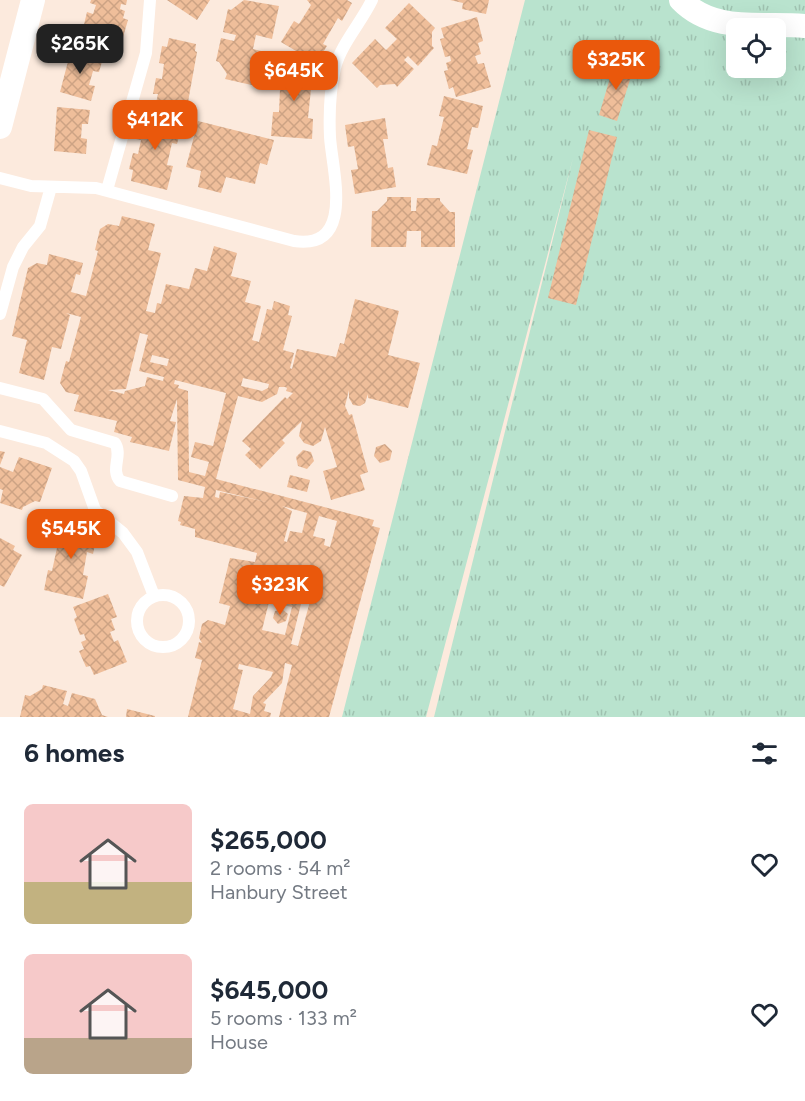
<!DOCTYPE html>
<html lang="en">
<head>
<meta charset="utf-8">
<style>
	:root { --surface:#fff; --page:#f2f2f3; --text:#1f2937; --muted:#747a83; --accent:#ea580c }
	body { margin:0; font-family:Figtree,sans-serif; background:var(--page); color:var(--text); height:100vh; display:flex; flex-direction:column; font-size:22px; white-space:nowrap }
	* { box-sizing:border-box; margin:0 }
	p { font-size:20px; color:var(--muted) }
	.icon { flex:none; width:33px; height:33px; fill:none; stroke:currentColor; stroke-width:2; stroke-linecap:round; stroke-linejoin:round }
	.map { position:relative; height:717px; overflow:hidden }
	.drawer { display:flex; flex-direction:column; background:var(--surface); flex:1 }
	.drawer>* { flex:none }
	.controls { position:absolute; left:726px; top:18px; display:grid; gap:12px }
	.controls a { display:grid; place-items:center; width:60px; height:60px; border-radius:9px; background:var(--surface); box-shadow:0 6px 24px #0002; font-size:30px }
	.price { position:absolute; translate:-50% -51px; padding:0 14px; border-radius:12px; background:var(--accent); color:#fff; font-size:20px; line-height:39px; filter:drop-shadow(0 2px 3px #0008) }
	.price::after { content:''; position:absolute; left:50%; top:36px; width:18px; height:14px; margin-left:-9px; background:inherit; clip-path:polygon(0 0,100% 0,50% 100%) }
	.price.current { background:#222; color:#fff }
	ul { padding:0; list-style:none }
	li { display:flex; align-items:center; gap:18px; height:150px; padding:0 24px }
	li span { display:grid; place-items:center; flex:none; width:168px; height:120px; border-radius:9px; color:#555 }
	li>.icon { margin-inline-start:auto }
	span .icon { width:72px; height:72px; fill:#fffc; stroke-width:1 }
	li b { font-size:26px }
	h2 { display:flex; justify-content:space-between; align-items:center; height:72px; padding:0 24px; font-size:26px }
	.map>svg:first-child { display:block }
</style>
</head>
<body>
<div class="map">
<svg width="805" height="717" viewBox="0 0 805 717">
	<defs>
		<pattern id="grass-tufts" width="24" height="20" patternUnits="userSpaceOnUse" patternTransform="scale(1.5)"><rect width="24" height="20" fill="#b9e3ce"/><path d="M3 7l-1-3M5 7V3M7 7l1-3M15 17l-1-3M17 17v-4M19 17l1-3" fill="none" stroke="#9fc2b0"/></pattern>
		<pattern id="building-cross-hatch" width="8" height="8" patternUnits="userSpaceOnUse" patternTransform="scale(1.5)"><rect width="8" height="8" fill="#efbe9a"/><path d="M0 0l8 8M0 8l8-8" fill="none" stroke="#cda384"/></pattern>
	</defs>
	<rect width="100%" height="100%" fill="#fceadd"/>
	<path fill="url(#grass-tufts)" fill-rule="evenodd" d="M 525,0 L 805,0 L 805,717 L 434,717 L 573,158 L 426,717 L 342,717 ZM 736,28 L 776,28 L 776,68 L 736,68 Z"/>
	<path fill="url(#building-cross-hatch)" fill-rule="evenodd" d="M 91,0 L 127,0 L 126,5 L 121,4 L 120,9 L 125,11 L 123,18 L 128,20 L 123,37 L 119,36 L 116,46 L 81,37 L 87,12 L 93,14 L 96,5 L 90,3 Z
		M 167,0 L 210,0 L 197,20 Z
		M 244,0 L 279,6 L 272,39 L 256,35 L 253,49 L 269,53 L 261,87 L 225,79 L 227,74 L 219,62 L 216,61 L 221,38 L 234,41 L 236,35 L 223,32 L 228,9 L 231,10 Z
		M 307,0 L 347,0 L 352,3 L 342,21 L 338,18 L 323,44 L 327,46 L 316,63 L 281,42 L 294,21 L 299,24 L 311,5 Z
		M 450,0 L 489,0 L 486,14 L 462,9 L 463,3 Z
		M 409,3 L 435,28 L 432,32 L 432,46 L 434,48 L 418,66 L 408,56 L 404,60 L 414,69 L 397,87 L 395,84 L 380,85 L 377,88 L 352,63 L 375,39 L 386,50 L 397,39 L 385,28 Z
		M 477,17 L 483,41 L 478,43 L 481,54 L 475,56 L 478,64 L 484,63 L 491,87 L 456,97 L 453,87 L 449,89 L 444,71 L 448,70 L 446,63 L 451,61 L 450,56 L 445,57 L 440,39 L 444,38 L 441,28 Z
		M 169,38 L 196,44 L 195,51 L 197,52 L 188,102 L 185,101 L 184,108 L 156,103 L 158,94 L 153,94 L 156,78 L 162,79 L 164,64 L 159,63 L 162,46 L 167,47 Z
		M 71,50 L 103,58 L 99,72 L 93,71 L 89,85 L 95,86 L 91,101 L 60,92 Z
		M 615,61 L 634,67 L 617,121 L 599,115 Z
		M 276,66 L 317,69 L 315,89 L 311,89 L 308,118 L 313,119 L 312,139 L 271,136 L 273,112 L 279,112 L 280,89 L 274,89 Z
		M 444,96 L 483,106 L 478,128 L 472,127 L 467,149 L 473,150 L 467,174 L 427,165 L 432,145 L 437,146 L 444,117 L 439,116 Z
		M 57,107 L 90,110 L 88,124 L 82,124 L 81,138 L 87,139 L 86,154 L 54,151 Z
		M 147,113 L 183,121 L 177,144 L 172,143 L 167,165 L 173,166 L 167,190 L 131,181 L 133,170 L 129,169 L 133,153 L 138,154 L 141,140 L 136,139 L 140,122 L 145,123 Z
		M 385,118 L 388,139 L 383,139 L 388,168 L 393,167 L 396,187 L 355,194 L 351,170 L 358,169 L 354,146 L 348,147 L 345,125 Z
		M 198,121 L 274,140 L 267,165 L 260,163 L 255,184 L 226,177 L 221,193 L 198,187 L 201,171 L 186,167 Z
		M 589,130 L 617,137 L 576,305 L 548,298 Z
		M 387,197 L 411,197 L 411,211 L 416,211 L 417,198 L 440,198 L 440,201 L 450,212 L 455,212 L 455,247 L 421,247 L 421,231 L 407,231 L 406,247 L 371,247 L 372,211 L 377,211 L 387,201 Z
		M 122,216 L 155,224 L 148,250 L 161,253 L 146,311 L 155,313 L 157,303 L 161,304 L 166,284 L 189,289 L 195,268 L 207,271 L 214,246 L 237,253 L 231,276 L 251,281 L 245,302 L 261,306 L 252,340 L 259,342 L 267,309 L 272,310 L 274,301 L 290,306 L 288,315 L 292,316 L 283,350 L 294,353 L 290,368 L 292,369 L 297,349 L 336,357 L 340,343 L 344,344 L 355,299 L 399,311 L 388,355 L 420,363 L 408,408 L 368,398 L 368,394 L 365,403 L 360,406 L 353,405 L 349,398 L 349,390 L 345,406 L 349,415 L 352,414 L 368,472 L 360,475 L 365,490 L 331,500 L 323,471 L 337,467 L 325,427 L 321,441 L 313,446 L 304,443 L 299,436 L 302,421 L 282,440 L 285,443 L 260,469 L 245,455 L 251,449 L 242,441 L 285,397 L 287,399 L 293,393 L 286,391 L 287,388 L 285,387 L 279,387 L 277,394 L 262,402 L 238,396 L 216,479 L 374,520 L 372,526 L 380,528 L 329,717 L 279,717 L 292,665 L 285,663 L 282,683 L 263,703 L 266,704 L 264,711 L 271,713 L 270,717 L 188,717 L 202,660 L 195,658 L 199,642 L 202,643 L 199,638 L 202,624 L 208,620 L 225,625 L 230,606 L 219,603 L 230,558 L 255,562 L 257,553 L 195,537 L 195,529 L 180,525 L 181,522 L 178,521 L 184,496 L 203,498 L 205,487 L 178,480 L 177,399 L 170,421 L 176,422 L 169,451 L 130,442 L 132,437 L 114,432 L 117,421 L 74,411 L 79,395 L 66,392 L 60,383 L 66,361 L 69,362 L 81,317 L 66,313 L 70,315 L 61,349 L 52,347 L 44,380 L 19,373 L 27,340 L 12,336 L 28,268 L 37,263 L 47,265 L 49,254 L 83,263 L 80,275 L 76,274 L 71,292 L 86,296 L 98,251 L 95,250 L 100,229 L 108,224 L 119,226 ZM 140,333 L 148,335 L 139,371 L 164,377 L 163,381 L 147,377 L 145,386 L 125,391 L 124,394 L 108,390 L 126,389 ZM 152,355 L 169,359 L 167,366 L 150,362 ZM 243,378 L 269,384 L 268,388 L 262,391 L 241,386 ZM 175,380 L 226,393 L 213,446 L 195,442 L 191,457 L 209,462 L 205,476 L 189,472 L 188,391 L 178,388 L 179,385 L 174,384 ZM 216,490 L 271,503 L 220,492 L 219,498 L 215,497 ZM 282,506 L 307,513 L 302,533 L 290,531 L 287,542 L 284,541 L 292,511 ZM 319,516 L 337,521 L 330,547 L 324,545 L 325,539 L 313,536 ZM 267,588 L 281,591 L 278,604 L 292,607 L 285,635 L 262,630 L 269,602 L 264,601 ZM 305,588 L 313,590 L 298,646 L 291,644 ZM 239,664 L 273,672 L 271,677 L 253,696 L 250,714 L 233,709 L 243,670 L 238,669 Z
		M 385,444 L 392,451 L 390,460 L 380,463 L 374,456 L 376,447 Z
		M 303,450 L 311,452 L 314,461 L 307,469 L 298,466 L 296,457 Z
		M 0,451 L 5,452 L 0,465 Z
		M 19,457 L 52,468 L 40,502 L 35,501 L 23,507 L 22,510 L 0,503 L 3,490 L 0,489 L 0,467 L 13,472 Z
		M 290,475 L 310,480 L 307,492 L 287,487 Z
		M 58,522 L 98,530 L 93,554 L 87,552 L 83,575 L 88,576 L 83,599 L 44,590 L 48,570 L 52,571 L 58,543 L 54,542 Z
		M 0,538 L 15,546 L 13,550 L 22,555 L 4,587 L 0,585 Z
		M 108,594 L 117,617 L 111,619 L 115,630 L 110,632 L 114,642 L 118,640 L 127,662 L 94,675 L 90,666 L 86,667 L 79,651 L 84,649 L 81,642 L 86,640 L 84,634 L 80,635 L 74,619 L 77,617 L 73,607 Z
		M 282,609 L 288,614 L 286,621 L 278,624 L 273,618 L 275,611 Z
		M 43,685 L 67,691 L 63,704 L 68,706 L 72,693 L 95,699 L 102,715 L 108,717 L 20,717 L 25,695 L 30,696 L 42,689 Z
		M 127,709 L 155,716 L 155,717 L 126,717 Z"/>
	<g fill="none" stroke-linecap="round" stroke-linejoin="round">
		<path stroke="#fff" stroke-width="12" d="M 0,178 L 31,186 L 96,188 L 294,241 C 356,250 332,170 330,137 C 329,115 330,90 335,68 C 341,44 361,23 372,0
			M 107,190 L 146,53 L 150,0
			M 0,314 L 13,267 L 23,247 L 40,226 L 51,187
			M 0,388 L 43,399 L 71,430 L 115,443 C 123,455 110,469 120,481 L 172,496
			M 0,431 L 46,443 L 74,461 L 81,471 L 95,510 L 123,533 L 137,552 L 154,596
			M137 621a26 26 0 1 1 52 0a26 26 0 1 1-52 0Z"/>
		<path stroke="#fff" stroke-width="24" d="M 681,0 C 714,34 762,22 805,26
			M 0,127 L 33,0"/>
	</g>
</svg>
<div class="controls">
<a><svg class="icon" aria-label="locate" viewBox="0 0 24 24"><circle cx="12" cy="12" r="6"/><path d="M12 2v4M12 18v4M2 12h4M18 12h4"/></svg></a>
</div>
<b class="price current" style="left:80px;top:75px">$265K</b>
<b class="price" style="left:616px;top:91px">$325K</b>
<b class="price" style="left:294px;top:102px">$645K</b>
<b class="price" style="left:155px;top:151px">$412K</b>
<b class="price" style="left:71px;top:560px">$545K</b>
<b class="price" style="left:280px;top:616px">$323K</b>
</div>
<section class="drawer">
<h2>6 homes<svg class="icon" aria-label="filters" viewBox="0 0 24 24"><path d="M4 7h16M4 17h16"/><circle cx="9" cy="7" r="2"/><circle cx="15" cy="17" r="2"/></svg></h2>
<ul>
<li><span style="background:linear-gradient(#f6c9c9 65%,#c2b280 0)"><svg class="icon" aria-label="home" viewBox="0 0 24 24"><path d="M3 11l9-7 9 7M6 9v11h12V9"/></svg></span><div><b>$265,000</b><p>2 rooms · 54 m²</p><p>Hanbury Street</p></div><svg class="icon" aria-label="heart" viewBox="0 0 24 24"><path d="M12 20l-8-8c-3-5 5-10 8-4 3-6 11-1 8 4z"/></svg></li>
<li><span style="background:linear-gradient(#f6c9c9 70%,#b9a48a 0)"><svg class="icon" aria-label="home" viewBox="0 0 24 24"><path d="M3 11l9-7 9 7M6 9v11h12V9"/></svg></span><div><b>$645,000</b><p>5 rooms · 133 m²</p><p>House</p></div><svg class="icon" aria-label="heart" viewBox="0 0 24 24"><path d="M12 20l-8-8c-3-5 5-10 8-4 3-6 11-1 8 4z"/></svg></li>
</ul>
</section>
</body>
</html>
